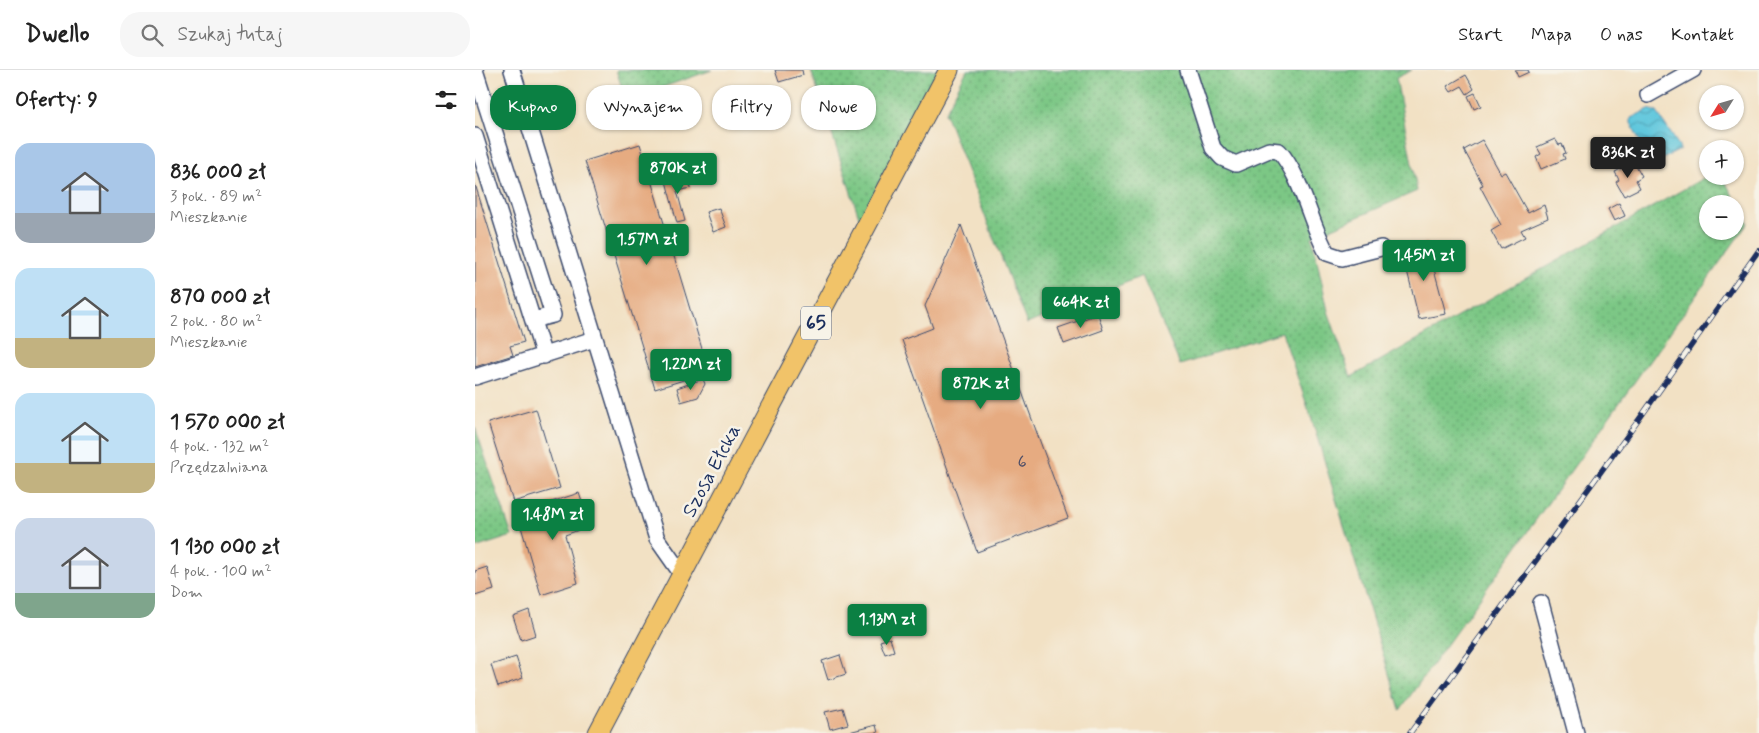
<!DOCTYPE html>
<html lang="pl">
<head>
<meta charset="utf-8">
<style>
	:root { --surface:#fff; --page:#f6f6f6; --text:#222; --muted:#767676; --line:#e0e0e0; --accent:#0b8043 }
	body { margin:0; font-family:Mynerve,sans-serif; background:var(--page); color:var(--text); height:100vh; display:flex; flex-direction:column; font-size:19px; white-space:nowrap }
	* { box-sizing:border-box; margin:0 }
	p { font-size:16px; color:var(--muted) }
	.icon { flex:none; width:28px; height:28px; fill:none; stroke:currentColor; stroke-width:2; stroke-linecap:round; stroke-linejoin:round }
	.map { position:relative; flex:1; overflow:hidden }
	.side { display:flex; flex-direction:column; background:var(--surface); width:475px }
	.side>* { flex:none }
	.top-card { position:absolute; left:15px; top:15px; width:475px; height:45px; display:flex; gap:10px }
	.needle { width:32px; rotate:233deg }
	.controls { position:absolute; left:1224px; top:15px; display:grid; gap:10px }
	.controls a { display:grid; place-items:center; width:45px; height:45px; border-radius:50%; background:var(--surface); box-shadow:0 1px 4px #0004; font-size:25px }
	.price { position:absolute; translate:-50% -42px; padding:0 11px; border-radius:5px; background:var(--accent); color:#fff; font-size:16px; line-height:32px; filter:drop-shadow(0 1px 2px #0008) }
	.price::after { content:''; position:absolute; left:50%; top:30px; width:15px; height:11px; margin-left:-8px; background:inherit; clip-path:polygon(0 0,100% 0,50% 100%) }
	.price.current { background:#222; color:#fff }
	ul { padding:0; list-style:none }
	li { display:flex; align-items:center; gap:15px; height:125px; padding:0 15px }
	li span { display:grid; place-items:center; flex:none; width:140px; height:100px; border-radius:15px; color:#555 }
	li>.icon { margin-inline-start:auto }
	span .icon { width:60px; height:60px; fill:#fffc; stroke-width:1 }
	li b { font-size:21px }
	h2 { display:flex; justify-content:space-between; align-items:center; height:60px; padding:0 15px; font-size:21px }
	.chip { padding:0 18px; border-radius:20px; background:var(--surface); box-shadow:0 1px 4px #0004; font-size:18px; line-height:45px }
	.chip.current { background:var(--accent); color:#fff }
	header { display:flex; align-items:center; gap:30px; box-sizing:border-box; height:70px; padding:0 25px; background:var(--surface); border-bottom:1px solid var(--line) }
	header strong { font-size:24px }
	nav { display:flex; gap:28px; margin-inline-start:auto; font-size:18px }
	.search { width:350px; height:45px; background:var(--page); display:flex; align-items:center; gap:12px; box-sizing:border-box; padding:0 18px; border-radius:20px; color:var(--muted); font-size:19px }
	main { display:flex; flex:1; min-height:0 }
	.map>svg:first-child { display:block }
</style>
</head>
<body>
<header>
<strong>Dwello</strong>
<div class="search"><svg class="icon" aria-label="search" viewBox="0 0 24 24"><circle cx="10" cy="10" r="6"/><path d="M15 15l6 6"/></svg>Szukaj tutaj</div>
<nav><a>Start</a><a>Mapa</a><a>O nas</a><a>Kontakt</a></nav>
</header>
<main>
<section class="side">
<h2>Oferty: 9<svg class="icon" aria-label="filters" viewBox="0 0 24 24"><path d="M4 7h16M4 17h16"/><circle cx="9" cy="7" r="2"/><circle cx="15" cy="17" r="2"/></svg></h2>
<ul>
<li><span style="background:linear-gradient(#a9c7e8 70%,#9aa5b1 0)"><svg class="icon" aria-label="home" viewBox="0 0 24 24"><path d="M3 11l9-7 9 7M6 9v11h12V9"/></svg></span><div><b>836 000 zł</b><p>3 pok. · 89 m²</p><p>Mieszkanie</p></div></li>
<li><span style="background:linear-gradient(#bfe0f5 70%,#c2b280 0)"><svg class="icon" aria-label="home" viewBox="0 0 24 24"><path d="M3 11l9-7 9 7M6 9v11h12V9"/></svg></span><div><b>870 000 zł</b><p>2 pok. · 80 m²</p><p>Mieszkanie</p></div></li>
<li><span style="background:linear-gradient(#bfe0f5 70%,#c2b280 0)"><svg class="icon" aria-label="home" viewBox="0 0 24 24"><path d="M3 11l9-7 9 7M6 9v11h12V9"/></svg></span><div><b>1 570 000 zł</b><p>4 pok. · 132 m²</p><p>Przędzalniana</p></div></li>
<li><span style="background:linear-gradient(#c9d6e8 75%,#7fa58c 0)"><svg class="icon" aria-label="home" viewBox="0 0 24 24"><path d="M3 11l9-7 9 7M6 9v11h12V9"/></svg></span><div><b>1 130 000 zł</b><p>4 pok. · 100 m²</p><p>Dom</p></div></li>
</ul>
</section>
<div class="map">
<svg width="1284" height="663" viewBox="0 0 1284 663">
	<defs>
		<pattern id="grass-dots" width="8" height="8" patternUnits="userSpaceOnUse" patternTransform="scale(1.25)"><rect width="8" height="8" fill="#7cc785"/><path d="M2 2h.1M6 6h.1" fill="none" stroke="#65a270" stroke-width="1.8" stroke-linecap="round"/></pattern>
		<pattern id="water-waves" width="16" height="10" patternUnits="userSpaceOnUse" patternTransform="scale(1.25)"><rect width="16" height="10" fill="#60c7dd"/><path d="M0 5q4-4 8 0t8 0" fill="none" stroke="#4ea2b6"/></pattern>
	</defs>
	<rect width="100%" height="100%" fill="#f7f3e8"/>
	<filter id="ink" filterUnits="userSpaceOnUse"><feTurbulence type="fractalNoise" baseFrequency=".02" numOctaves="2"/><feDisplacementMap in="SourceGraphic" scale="10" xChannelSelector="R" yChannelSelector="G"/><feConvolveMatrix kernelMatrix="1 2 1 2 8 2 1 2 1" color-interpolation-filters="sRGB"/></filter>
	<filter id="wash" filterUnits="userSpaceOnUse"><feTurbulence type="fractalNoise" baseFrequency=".0096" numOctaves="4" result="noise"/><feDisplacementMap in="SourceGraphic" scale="20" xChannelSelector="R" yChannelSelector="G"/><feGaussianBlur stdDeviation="1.12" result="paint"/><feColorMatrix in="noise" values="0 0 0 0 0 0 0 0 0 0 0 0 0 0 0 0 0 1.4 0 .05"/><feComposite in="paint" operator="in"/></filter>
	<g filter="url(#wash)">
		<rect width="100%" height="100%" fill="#f2e1c4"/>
		<path fill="url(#grass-dots)" stroke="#4c7b72" fill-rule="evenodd" d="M 141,0 L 237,0 L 151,30 Z
			M 336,0 L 464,0 L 385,150 Z
			M 492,0 L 937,0 L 921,8 L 942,121 L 837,167 L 853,241 L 876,307 L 1232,106 L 1247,106 L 1273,153 L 925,640 L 836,347 L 807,262 L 705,295 L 667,206 L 552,254 L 470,43 ZM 1232,134 L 1260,134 L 1260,161 L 1232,161 Z
			M 0,357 L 37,466 L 0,478 Z"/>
		<path fill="url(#water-waves)" stroke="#3e7b9e" d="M 1174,39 L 1182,42 L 1204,76 L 1205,80 L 1187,89 L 1185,86 L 1187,78 L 1184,75 L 1172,80 L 1169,79 L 1156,53 L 1156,48 Z"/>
		<g id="blocks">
			<path fill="#e6ab81" d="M 300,0 L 327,0 L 328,5 L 304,12 Z
				M 1040,0 L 1053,0 L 1054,2 L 1043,7 Z
				M 991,5 L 999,19 L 992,24 L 987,16 L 976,22 L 972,16 Z
				M 1000,23 L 1006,36 L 999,39 L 993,26 Z
				M 1080,69 L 1084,75 L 1087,74 L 1091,83 L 1088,84 L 1090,89 L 1066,99 L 1061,87 L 1066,84 L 1062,77 Z
				M 1007,70 L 1026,104 L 1030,102 L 1053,143 L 1069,135 L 1073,148 L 1046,160 L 1050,167 L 1026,179 L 1016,161 L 1026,155 L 1005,116 L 1008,115 L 989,80 Z
				M 165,74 L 234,302 L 180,319 L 110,91 Z
				M 1159,92 L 1167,106 L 1161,110 L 1165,118 L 1149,126 L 1141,112 L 1144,110 L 1140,102 Z
				M 212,105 L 216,118 L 202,121 L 210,151 L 202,153 L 191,111 Z
				M 0,114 L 49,272 L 35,276 L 38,285 L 0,297 Z
				M 1144,133 L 1150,146 L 1139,151 L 1133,139 Z
				M 244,138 L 251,157 L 238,162 L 231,142 Z
				M 486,155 L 593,448 L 502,482 L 427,270 L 458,258 L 450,236 Z
				M 952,173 L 971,244 L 944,249 L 927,180 Z
				M 623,244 L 628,260 L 589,274 L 583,258 Z
				M 228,309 L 230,314 L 223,327 L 206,332 L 202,318 Z
				M 61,339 L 85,418 L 38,432 L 13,353 Z
				M 104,423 L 115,456 L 90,465 L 103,513 L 66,525 L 42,443 Z
				M 12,497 L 19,520 L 0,526 L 0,501 Z
				M 54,540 L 61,565 L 46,570 L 38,546 Z
				M 415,568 L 419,581 L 410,584 L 405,571 Z
				M 365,585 L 371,604 L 353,610 L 347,591 Z
				M 41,587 L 48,608 L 23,617 L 16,595 Z
				M 368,638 L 373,654 L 355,659 L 350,642 Z
				M 401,655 L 403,663 L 374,663 L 374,662 Z"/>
		</g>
	</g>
	<g filter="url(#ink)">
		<use href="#blocks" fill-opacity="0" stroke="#3b4a6d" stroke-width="1"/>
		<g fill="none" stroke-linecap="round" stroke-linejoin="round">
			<defs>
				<path id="minor" d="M 0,0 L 78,245 L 58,250
					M 37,0 L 182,469 L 208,506
					M 713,0 L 738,78 L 747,88 L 761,94 L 794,80 L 804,81 C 828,109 834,151 852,183 L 867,188 L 906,178
					M 1173,25 L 1218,0
					M 0,66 L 69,286
					M 0,307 L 119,269
					M 1066,533 L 1101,663"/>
				<path id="major" d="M 123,663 L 474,0"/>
			</defs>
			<use href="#minor" stroke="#3b4a6d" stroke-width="18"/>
			<use href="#major" stroke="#3b4a6d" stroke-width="21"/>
			<use href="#minor" stroke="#fff" stroke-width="15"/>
			<use href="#major" stroke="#f1c369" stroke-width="19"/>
			<defs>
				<path id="rail" d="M 935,663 L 1160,355 L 1284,180"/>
			</defs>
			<use href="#rail" stroke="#1b2f5e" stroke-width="5.5"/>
			<use href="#rail" stroke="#f7f3e8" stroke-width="4" stroke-dasharray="11" stroke-linecap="butt"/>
		</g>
	</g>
	<g text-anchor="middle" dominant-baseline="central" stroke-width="5" stroke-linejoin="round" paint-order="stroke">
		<g font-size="18" fill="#4e4e67">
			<text x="547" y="392">6</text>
		</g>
		<rect fill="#f7f3e8" stroke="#5d6a87" stroke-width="1" x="326" y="236.5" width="30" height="33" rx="4"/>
		<g font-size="19" font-weight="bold" fill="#1b2f5e">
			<text x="341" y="253">65</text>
		</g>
		<g font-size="20" fill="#1b2f5e" stroke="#f7f3e8">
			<text transform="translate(237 401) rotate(-62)">Szosa Ełcka</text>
		</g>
	</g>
</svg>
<div class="controls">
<a><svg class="needle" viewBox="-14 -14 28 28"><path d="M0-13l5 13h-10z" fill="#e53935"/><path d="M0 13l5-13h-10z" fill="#767676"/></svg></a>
<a>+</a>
<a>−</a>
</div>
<b class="price current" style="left:1153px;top:109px">836K zł</b>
<b class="price" style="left:203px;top:125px">870K zł</b>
<b class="price" style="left:172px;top:196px">1.57M zł</b>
<b class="price" style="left:949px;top:212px">1.45M zł</b>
<b class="price" style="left:606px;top:259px">664K zł</b>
<b class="price" style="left:216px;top:321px">1.22M zł</b>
<b class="price" style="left:506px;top:340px">872K zł</b>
<b class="price" style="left:78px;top:471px">1.48M zł</b>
<b class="price" style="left:412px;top:576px">1.13M zł</b>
<div class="top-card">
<a class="chip current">Kupno</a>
<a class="chip">Wynajem</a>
<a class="chip">Filtry</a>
<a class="chip">Nowe</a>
</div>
</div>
</main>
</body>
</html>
